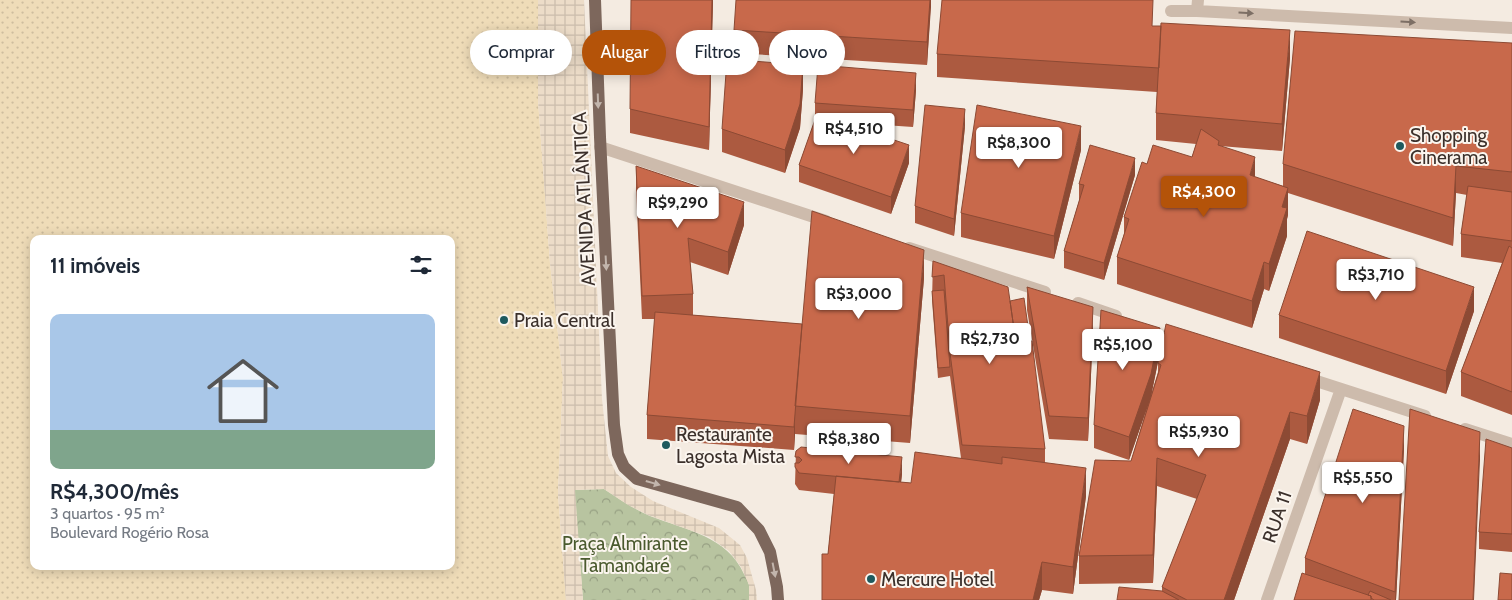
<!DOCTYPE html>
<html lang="pt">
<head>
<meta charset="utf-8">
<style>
	:root { --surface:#fff; --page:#f2f2f3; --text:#1f2937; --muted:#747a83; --line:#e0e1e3; --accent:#b45309 }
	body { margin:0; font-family:Cabin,sans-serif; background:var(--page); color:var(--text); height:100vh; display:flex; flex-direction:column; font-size:19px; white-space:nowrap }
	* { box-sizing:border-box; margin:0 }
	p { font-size:16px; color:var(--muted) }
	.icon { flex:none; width:28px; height:28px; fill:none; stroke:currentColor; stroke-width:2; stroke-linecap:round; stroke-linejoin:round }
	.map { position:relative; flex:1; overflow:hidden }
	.side { position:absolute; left:30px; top:235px; width:425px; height:335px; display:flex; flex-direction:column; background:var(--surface); border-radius:10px; box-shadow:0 2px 12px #0003 }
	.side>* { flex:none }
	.banner { position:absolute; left:470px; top:30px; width:475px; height:45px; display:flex; gap:10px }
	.price { position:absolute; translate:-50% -42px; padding:0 11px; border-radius:5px; background:#fff; color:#222; font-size:16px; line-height:32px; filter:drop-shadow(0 1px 2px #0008) }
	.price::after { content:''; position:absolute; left:50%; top:30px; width:15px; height:11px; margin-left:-8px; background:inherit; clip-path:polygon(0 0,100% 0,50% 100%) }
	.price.on { background:var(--accent); color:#fff }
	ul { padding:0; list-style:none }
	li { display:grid; align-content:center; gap:10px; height:265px; padding:0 20px }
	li+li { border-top:1px solid var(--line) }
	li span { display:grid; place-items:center; height:155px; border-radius:10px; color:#555 }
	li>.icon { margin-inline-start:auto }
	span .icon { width:90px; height:90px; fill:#fffc; stroke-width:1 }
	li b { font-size:21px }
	h2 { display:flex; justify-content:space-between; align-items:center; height:60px; padding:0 20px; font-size:21px }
	.tag { padding:0 18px; border-radius:22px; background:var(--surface); box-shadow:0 2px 12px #0003; font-size:18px; line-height:45px }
	.tag.on { background:var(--accent); color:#fff }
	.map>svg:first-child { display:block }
</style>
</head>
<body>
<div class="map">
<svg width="1512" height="600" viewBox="0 0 1512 600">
	<defs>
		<pattern id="sand-dots" width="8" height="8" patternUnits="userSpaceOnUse" patternTransform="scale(1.25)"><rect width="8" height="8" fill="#efdcb8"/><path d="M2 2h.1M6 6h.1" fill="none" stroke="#cebd9e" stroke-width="1.8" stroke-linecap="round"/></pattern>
		<pattern id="park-crowns" width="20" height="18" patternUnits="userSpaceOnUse" patternTransform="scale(1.25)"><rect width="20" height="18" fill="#b8c4a0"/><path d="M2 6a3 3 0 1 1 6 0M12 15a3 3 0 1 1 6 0" fill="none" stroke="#97a083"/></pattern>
		<pattern id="plaza-grid" width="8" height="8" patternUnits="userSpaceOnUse" patternTransform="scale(1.25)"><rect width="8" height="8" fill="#ecdcc8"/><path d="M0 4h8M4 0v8" fill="none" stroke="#cbbdac"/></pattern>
	</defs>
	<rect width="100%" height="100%" fill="#f4ebe1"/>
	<path fill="url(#sand-dots)" fill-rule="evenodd" d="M 0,0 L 538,0 L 538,100 L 550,263 L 563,378 L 558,493 L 566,600 L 0,600 ZM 34,239 L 451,239 L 451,566 L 34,566 Z"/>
	<path fill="url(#park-crowns)" d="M 604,489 C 619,499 634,509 650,516 C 686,530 727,536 744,574 C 746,578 748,581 749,585 C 750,589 749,595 749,600 L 583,600 L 574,490 Z"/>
	<path fill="url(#plaza-grid)" d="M 538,0 L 584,0 L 602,399 L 608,456 L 616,473 L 631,487 L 653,501 L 719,528 L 740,545 L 747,558 L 756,590 L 757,600 L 749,600 L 749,585 L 741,567 L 729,551 L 709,537 L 648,515 L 628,505 L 604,489 L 575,490 L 583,600 L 566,600 L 558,493 L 563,378 L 550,263 L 538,100 Z"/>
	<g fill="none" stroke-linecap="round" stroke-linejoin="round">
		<path stroke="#cdbbac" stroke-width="12" d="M 1171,11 L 1197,11"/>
		<path stroke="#cdbbac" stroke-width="12" d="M 1198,0 L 1197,11 L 1512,28
			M 600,147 L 826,221
			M 909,248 L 1045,292
			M 1078,303 L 1116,316
			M 1304,377 L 1425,416
			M 1465,429 L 1512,444
			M 1267,600 L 1341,389"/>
		<path stroke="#7d675c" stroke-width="12" d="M 595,0 L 600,137 L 614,425 L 618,454 L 624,467 L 637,479 L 737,507 L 759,530 L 770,552 L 777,587 L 778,600"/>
	</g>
	<path fill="#ac5a40" d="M 713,0 L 709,150 L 630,133 L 630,109 Z
		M 931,0 L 927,65 L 734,53 L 734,30 Z
		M 1153,26 L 1290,58 L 1282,151 L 1220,146 L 1255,177 L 1283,186 L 1283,164 L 1512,43 L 1512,415 L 1461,396 L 1461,372 L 1502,263 L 1461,257 L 1461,234 L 1467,195 L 1456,193 L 1453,246 L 1288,193 L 1288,215 L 1287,219 L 1287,236 L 1269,291 L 1264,289 L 1252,328 L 1117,284 L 1117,257 L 1124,234 L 1124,217 L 1147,164 L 1192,157 L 1196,144 L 1156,140 L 1156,113 L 1157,92 L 937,77 L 937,54 Z
		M 803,89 L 800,128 L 785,173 L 722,152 L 722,129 Z
		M 916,90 L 913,127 L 840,122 L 909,163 L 891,214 L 799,182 L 799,165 L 815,120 L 815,103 Z
		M 965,126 L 954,236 L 915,223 L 915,206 Z
		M 1081,150 L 1054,259 L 961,237 L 961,213 Z
		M 636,166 L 744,225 L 728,275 L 690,262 L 693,294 L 693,315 L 802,324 L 924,278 L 910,443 L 795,434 L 794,450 L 647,439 L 647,415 L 655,319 L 642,319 L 636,190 Z
		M 1135,175 L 1104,280 L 1064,268 L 1064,251 L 1079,201 L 1079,184 Z
		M 933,261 L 1010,301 L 1030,341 L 1045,449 L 1045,463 L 1086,496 L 1073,594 L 1042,590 L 1039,600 L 822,600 L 828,554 L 834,494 L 799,490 L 795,484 L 796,451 L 902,474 L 901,482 L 911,483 L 961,458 L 950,376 L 938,378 L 932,300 Z
		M 1027,287 L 1093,330 L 1088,441 L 1049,439 L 1027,310 Z
		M 1474,311 L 1446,394 L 1279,338 L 1279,315 Z
		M 1160,352 L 1151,395 L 1158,372 L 1158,363 L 1320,400 L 1307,444 L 1290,439 L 1234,600 L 1117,600 L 1162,591 L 1162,587 L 1197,499 L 1157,486 L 1153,583 L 1079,584 L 1079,556 L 1131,461 L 1148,404 L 1129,460 L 1094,448 L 1094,425 Z
		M 1512,448 L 1512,552 L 1479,549 L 1479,532 Z
		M 1404,449 L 1396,600 L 1294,600 L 1305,574 L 1305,558 Z"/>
	<path fill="#8c4a34" d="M 712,0 L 713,0 L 709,150 L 709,127 Z
		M 930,0 L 931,0 L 931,7 L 927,65 L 927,42 Z
		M 1290,30 L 1290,58 L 1282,151 L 1282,124 Z
		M 803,65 L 803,89 L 800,128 L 785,173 L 785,150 Z
		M 916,73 L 916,90 L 913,127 L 913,110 Z
		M 965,109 L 965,126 L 954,236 L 954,219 Z
		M 1081,126 L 1081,150 L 1054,259 L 1054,236 Z
		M 909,145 L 909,163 L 891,214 L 891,197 Z
		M 1255,157 L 1255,185 L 1250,175 Z
		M 1135,158 L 1135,175 L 1104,280 L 1104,263 Z
		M 1456,166 L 1456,193 L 1453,246 L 1453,218 Z
		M 1288,188 L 1288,215 L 1287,219 L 1287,236 L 1269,291 L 1269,264 L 1282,207 Z
		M 744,202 L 744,225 L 728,275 L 728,252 Z
		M 924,250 L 924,278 L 910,443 L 910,416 Z
		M 1264,262 L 1264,289 L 1252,328 L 1252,301 Z
		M 1474,287 L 1474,311 L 1446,394 L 1446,371 Z
		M 1093,307 L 1093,330 L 1088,441 L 1088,418 Z
		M 1160,328 L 1160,352 L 1151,397 L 1129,460 L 1129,437 Z
		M 1320,372 L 1320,400 L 1307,444 L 1307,416 Z
		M 795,412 L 795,434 L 794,450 L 794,427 Z
		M 1290,412 L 1290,439 L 1234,600 L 1224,600 Z
		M 1404,426 L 1404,449 L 1396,600 L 1395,600 Z
		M 1480,432 L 1480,460 L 1474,600 L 1473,600 Z
		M 902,457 L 902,474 L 899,500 L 899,483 Z
		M 1157,458 L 1157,486 L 1153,583 L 1153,555 Z
		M 1086,468 L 1086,496 L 1073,594 L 1073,567 Z
		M 1042,562 L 1042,590 L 1039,600 L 1033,600 Z"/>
	<path fill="#c8694b" stroke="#8c4a34" d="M 631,0 L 712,0 L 709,127 L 630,109 Z
		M 736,0 L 930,0 L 927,42 L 734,30 Z
		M 942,0 L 1153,0 L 1152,26 L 1161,26 L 1159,68 L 937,54 Z
		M 1161,23 L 1290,30 L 1282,124 L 1156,113 Z
		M 1295,31 L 1512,43 L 1512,172 L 1456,166 L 1453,218 L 1283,164 Z
		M 727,59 L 803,65 L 800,104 L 785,150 L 722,129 Z
		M 818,65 L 916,73 L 913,110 L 815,103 Z
		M 925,105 L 965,109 L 954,219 L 915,206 Z
		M 977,105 L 1081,126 L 1054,236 L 961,213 Z
		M 817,114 L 909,145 L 891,197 L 799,165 Z
		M 1201,129 L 1219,141 L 1218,145 L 1255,157 L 1250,175 L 1288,188 L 1282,207 L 1287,208 L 1269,264 L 1264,262 L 1252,301 L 1117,257 L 1129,219 L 1124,217 L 1142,162 L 1147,164 L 1153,145 L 1192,157 Z
		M 1090,145 L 1135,158 L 1104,263 L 1064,251 L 1084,185 L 1079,184 Z
		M 636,166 L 744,202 L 728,252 L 688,238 L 693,294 L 642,296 Z
		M 1468,186 L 1512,192 L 1512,241 L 1461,234 Z
		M 812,211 L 924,250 L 910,416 L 795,406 Z
		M 1307,231 L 1474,287 L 1446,371 L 1279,315 Z
		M 1509,246 L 1512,248 L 1512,392 L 1461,372 Z
		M 933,261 L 1008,287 L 1016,343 L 1032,341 L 1045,449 L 962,445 L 950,353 L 944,275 L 932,277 Z
		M 1027,287 L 1093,307 L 1088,418 L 1049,416 Z
		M 944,290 L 950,367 L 938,368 L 932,291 Z
		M 1024,298 L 1030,341 L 1016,343 L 1010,301 Z
		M 1101,310 L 1160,328 L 1151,374 L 1129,437 L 1094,425 Z
		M 655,312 L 802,324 L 794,427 L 647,415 Z
		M 1166,324 L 1320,372 L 1307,416 L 1290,412 L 1224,600 L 1187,600 L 1162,587 L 1206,475 L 1157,458 L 1153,555 L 1079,556 L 1095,460 L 1131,461 L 1161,365 L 1158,363 Z
		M 1353,409 L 1404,426 L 1395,592 L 1305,558 Z
		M 1410,409 L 1480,432 L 1473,600 L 1399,600 Z
		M 1486,439 L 1512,448 L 1512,534 L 1479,532 Z
		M 801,447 L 902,457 L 899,482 L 799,473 L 795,467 L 795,463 L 799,463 L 802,460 L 799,457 L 795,457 L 796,451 Z
		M 915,452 L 1002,464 L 1002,457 L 1086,468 L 1073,567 L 1042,562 L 1033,600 L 822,600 L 822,554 L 828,554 L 836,476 L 911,483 Z
		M 1302,573 L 1371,596 L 1371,600 L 1294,600 Z
		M 1500,573 L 1512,574 L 1512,600 L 1498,600 Z
		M 1119,587 L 1162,591 L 1179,600 L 1117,600 Z
		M 1370,591 L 1391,600 L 1374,600 L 1371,598 L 1371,596 L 1368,595 Z"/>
	<defs><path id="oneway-solid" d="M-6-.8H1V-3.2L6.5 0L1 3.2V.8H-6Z" transform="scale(1.25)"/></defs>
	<g fill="#7d6f65">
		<use href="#oneway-solid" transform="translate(1246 13) rotate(3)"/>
		<use href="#oneway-solid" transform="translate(1408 22) rotate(3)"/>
	</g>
	<g fill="#c2b5ac">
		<use href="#oneway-solid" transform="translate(598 101) rotate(88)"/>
		<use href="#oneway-solid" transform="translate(606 263) rotate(87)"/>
		<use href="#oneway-solid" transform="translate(653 483) rotate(16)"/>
		<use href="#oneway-solid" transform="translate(774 570) rotate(79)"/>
	</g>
	<g fill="#1f5a5e" stroke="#fbf5ee" stroke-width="2">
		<circle cx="1400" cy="146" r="5"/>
		<circle cx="504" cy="320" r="5"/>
		<circle cx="666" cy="445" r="5"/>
		<circle cx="871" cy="579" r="5"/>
	</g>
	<g text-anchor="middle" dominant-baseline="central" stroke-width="4" stroke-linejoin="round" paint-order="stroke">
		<g font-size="19" fill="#3b302b" stroke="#fbf5ee" text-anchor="start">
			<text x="1410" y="135">Shopping<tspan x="1410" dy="22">Cinerama</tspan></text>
			<text x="514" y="320">Praia Central</text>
			<text x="676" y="434">Restaurante<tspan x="676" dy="22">Lagosta Mista</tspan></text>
			<text x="881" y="579">Mercure Hotel</text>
		</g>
		<g font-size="19" fill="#3b302b" stroke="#fbf5ee">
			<text transform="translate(584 199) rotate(-93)">AVENIDA ATLÂNTICA</text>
			<text transform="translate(1277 517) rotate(-71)">RUA 11</text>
		</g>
		<g font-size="19" fill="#4a5a2e" stroke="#fbf5ee">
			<text x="625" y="543">Praça Almirante<tspan x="625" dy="22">Tamandaré</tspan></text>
		</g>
	</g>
</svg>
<b class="price" style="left:854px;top:155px">R$4,510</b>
<b class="price" style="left:1019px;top:169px">R$8,300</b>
<b class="price on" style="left:1204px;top:218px">R$4,300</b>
<b class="price" style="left:678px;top:229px">R$9,290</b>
<b class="price" style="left:1376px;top:301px">R$3,710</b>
<b class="price" style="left:859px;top:320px">R$3,000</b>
<b class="price" style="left:990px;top:365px">R$2,730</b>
<b class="price" style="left:1123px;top:371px">R$5,100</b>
<b class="price" style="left:1199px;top:458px">R$5,930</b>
<b class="price" style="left:849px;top:465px">R$8,380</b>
<b class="price" style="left:1363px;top:504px">R$5,550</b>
<div class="banner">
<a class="tag">Comprar</a>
<a class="tag on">Alugar</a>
<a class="tag">Filtros</a>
<a class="tag">Novo</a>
</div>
<section class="side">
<h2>11 imóveis<svg class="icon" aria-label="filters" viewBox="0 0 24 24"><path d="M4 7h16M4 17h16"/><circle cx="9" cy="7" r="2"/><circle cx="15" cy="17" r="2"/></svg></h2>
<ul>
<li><span style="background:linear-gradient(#a9c7e8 75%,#7fa58c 0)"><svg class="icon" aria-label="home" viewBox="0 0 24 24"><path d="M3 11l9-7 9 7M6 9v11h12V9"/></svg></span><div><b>R$4,300/mês</b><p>3 quartos · 95 m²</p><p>Boulevard Rogério Rosa</p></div></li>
</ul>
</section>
</div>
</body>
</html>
